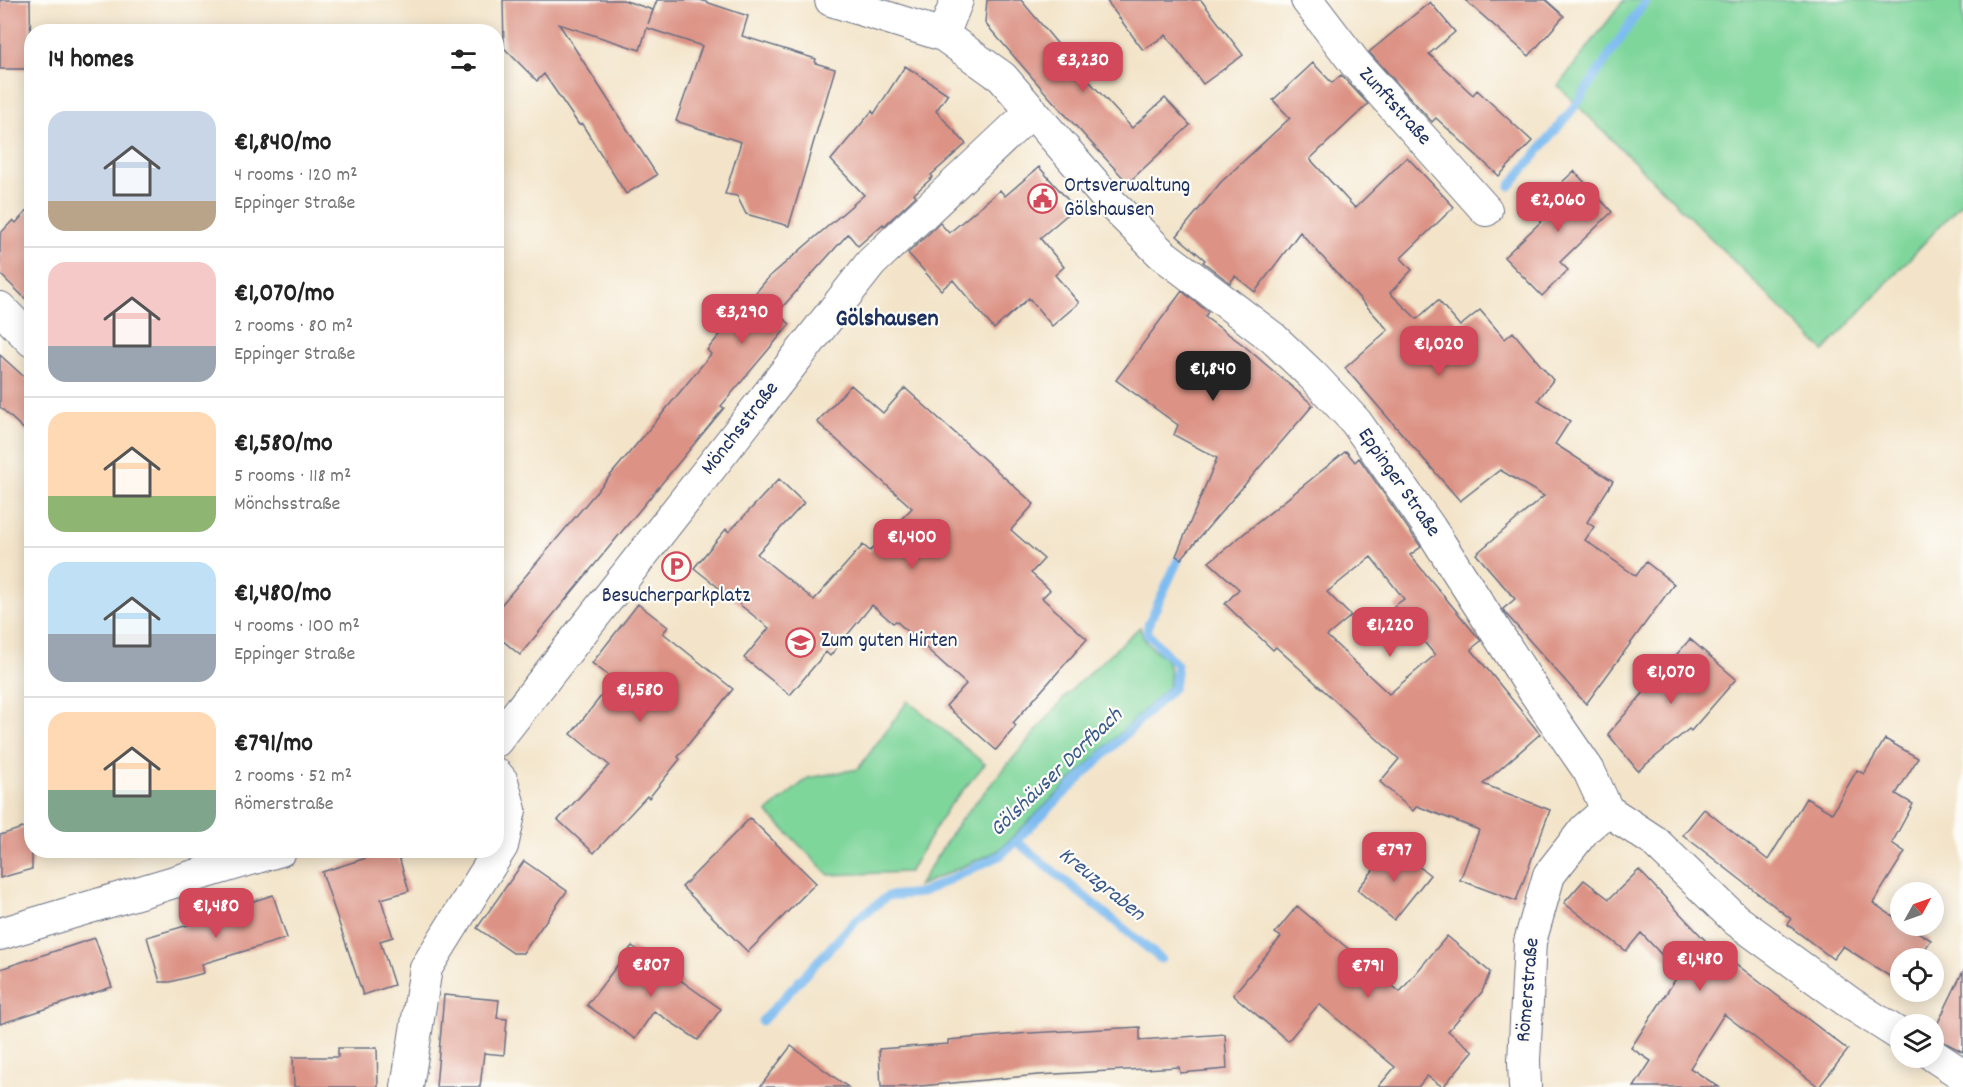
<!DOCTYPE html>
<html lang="en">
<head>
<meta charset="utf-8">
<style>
	:root { --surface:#fff; --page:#f6f6f6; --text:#222; --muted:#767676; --line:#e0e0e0; --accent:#d1495b }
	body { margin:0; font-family:Dekko,sans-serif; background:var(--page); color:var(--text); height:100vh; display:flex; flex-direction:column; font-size:22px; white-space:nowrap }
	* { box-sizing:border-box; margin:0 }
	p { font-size:20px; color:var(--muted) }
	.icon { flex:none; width:33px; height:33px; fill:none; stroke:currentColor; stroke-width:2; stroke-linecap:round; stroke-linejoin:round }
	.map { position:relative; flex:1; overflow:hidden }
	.sheet { position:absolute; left:24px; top:24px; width:480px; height:834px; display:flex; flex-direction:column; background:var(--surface); border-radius:24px; box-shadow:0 3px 15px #0003 }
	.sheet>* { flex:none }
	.needle { width:39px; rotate:50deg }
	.tools { position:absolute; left:1890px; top:882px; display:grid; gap:12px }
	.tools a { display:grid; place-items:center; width:54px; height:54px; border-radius:50%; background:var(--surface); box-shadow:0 3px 15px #0003; font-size:30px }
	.price { position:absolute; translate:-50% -51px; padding:0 14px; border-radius:12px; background:var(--accent); color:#fff; font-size:20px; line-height:39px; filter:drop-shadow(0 2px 3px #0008) }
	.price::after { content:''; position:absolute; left:50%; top:36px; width:18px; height:14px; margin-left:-9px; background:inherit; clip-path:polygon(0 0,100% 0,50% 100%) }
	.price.selected { background:#222; color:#fff }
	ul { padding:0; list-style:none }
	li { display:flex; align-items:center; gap:18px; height:150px; padding:0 24px }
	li+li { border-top:2px solid var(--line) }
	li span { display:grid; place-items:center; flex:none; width:168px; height:120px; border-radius:18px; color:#555 }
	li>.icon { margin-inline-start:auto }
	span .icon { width:72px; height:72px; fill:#fffc; stroke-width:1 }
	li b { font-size:26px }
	h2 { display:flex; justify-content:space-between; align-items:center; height:72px; padding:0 24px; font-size:26px }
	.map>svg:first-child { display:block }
</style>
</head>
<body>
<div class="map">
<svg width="1963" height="1087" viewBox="0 0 1963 1087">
	<rect width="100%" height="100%" fill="#fdfcf7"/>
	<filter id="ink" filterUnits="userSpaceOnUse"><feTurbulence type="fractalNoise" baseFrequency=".0167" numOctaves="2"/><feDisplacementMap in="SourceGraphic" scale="12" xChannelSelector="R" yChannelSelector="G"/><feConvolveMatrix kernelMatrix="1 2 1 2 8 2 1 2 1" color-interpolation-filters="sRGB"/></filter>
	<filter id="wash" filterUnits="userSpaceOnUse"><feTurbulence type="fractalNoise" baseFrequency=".008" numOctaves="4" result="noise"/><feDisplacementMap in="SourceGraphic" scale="24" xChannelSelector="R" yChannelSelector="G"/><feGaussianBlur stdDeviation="1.35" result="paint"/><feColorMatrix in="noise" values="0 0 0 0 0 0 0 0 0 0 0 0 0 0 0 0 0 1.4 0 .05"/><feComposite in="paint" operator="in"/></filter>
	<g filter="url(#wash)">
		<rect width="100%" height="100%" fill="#f3e4c9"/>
		<path fill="#7fd69b" stroke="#4d827c" stroke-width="1.5" d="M 1624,0 L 1963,0 L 1963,201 L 1824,351 L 1558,86 Z
			M 1140,627 C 1146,658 1177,647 1169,686 L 998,851 L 918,886 L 959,822 L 1071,690 Z
			M 908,701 L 985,764 L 947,809 L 909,872 L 829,875 L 767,812 L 808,778 L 858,769 Z"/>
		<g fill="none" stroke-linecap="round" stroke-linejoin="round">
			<path stroke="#7dbbf0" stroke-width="9" d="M 1510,186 L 1576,105 L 1646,0
				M 1016,841 L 1161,959
				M 762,1021 L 857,919 L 888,896 L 921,893 L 1001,855 L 1174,687 L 1177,665 L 1147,633 L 1148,625 L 1178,560"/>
		</g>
		<g id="blocks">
			<path fill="#dc9284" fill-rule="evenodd" d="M 0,0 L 30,0 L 31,69 L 0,69 Z
				M 503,0 L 623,0 L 653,10 L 648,24 L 657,0 L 700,0 L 748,16 L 742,36 L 816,59 L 815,63 L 835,69 L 789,226 L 746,214 L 737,196 L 725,194 L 741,142 L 676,121 L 702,46 L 647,28 L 640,50 L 559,24 L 657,175 L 626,194 L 582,124 L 579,125 L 544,74 L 537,81 L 504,48 Z
				M 987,0 L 1021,0 L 1081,72 L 1132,128 L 1165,98 L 1190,125 L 1128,183 L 1050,98 L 985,23 Z
				M 1106,0 L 1201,0 L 1243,55 L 1203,84 L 1166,35 L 1143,50 Z
				M 1465,0 L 1546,0 L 1564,16 L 1529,56 Z
				M 1430,2 L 1455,32 L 1429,54 L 1473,95 L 1477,90 L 1532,141 L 1499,176 L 1436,118 L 1432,122 L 1369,52 Z
				M 1313,63 L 1332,83 L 1341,75 L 1368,104 L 1310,159 L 1355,208 L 1407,157 L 1454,207 L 1401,258 L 1412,270 L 1390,293 L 1417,319 L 1438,300 L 1460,326 L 1480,310 L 1505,339 L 1513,332 L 1553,380 L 1538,400 L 1570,421 L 1555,444 L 1613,481 L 1587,522 L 1594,527 L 1585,540 L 1636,576 L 1646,562 L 1674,584 L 1586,704 L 1506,614 L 1503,609 L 1515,599 L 1476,554 L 1544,496 L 1500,470 L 1460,501 L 1345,368 L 1388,330 L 1300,232 L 1255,292 L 1235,276 L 1230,283 L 1203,262 L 1205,260 L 1177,236 L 1221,182 L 1290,118 L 1273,100 Z
				M 905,66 L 948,94 L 936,111 L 966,144 L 931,175 L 933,177 L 914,194 L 916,196 L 884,226 L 883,224 L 858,246 L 848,234 L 777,313 L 790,324 L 721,406 L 724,408 L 520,655 L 496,635 L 496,611 L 662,414 L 711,354 L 707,350 L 769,277 L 864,195 L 831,160 L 872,111 L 874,114 Z
				M 1039,167 L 1075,208 L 1040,238 L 1064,267 L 1055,275 L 1079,303 L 1052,326 L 1029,298 L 994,329 L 953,280 L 941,290 L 908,253 L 940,223 L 949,233 L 1000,190 L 1005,196 Z
				M 1574,171 L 1612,212 L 1560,262 L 1568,270 L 1542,296 L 1504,257 L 1549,214 L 1539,204 Z
				M 32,205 L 32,305 L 0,274 L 0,234 L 13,220 L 16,223 Z
				M 1182,291 L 1208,312 L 1205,317 L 1242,344 L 1313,405 L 1181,559 L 1176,556 L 1217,458 L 1174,435 L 1178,425 L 1116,380 Z
				M 0,355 L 32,384 L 32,437 L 0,407 Z
				M 851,385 L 883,413 L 905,388 L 1034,504 L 1011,530 L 1044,559 L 1031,573 L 1050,590 L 1042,598 L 1087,639 L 1013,723 L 1016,726 L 996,750 L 946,706 L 966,684 L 896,621 L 893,623 L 872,605 L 830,656 L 826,652 L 790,695 L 744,658 L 769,628 L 694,568 L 726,529 L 729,532 L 779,479 L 804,503 L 757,554 L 814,600 L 863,545 L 870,551 L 912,508 L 817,422 Z
				M 1346,451 L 1355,462 L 1359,458 L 1421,547 L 1410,555 L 1481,641 L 1471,649 L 1540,734 L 1483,784 L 1550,810 L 1516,901 L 1460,880 L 1479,830 L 1417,806 L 1413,811 L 1380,782 L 1399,759 L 1276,647 L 1273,650 L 1225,604 L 1239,589 L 1209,562 ZM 1371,557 L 1404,599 L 1394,606 L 1435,655 L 1389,694 L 1327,636 L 1351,616 L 1327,592 Z
				M 638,604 L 668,627 L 663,633 L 733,689 L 678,757 L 680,759 L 649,798 L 647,796 L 594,853 L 558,820 L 609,765 L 571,734 L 614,680 L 592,663 Z
				M 1690,639 L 1736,679 L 1691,731 L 1689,729 L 1638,771 L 1608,734 Z
				M 1885,739 L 1918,758 L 1896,794 L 1913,804 L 1892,843 L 1905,852 L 1873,903 L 1900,921 L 1900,926 L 1908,926 L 1931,940 L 1919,958 L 1900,958 L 1900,983 L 1843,946 L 1833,959 L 1787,924 L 1791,919 L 1683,835 L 1704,809 L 1768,860 L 1806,798 L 1832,813 L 1857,770 L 1864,774 Z
				M 750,818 L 816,883 L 748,952 L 682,887 Z
				M 32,825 L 32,869 L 0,878 L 0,835 Z
				M 1393,846 L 1430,875 L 1394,920 L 1357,890 Z
				M 391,850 L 397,850 L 409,891 L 381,899 L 393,937 L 380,941 L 394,985 L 363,995 L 322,872 Z
				M 524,861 L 567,891 L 523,953 L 513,953 L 477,928 Z
				M 1639,870 L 1705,940 L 1848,1050 L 1819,1087 L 1724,1014 L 1690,1068 L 1719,1087 L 1634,1087 L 1651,1061 L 1631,1048 L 1677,977 L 1674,975 L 1677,971 L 1641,933 L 1626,951 L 1564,903 L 1584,880 L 1609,899 Z
				M 273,895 L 287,938 L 202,964 L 204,973 L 170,982 L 160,982 L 147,937 L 223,915 L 222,911 Z
				M 1297,906 L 1400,992 L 1447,936 L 1490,972 L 1482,992 L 1448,1031 L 1473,1051 L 1443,1087 L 1427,1076 L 1418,1087 L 1378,1087 L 1395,1067 L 1319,1004 L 1288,1041 L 1233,995 L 1281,937 L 1275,933 Z
				M 95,938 L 112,987 L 0,1024 L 0,969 Z
				M 632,946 L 721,1009 L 698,1040 L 654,1011 L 635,1039 L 587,1005 Z
				M 1963,971 L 1963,1052 L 1934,1037 L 1934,1031 Z
				M 444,995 L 499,1000 L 497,1018 L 507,1019 L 504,1055 L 484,1053 L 480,1087 L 436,1087 Z
				M 1140,1027 L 1140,1040 L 1225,1034 L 1227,1069 L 1180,1073 L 1179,1067 L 1038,1075 L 910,1087 L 881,1087 L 879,1049 L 948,1044 L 948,1040 L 1030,1033 Z
				M 791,1046 L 848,1087 L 760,1087 Z
				M 338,1048 L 377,1048 L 378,1087 L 294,1087 L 293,1057 L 338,1057 Z"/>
		</g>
	</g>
	<g filter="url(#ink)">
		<use href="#blocks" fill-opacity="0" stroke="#676e83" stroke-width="1.5"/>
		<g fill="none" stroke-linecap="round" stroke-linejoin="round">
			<defs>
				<path id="minor" d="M 831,0 L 943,35 L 1002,77 L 1112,204 L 1162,254 L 1273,338 L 1312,375 L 1356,422 L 1430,528 L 1534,691 L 1589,771 L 1607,810 L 1654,841 L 1736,920 L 1850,1003 L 1900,1035
					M 1307,0 L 1355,63 L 1486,210
					M 943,35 L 957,0
					M 0,308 L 32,341
					M 496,741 L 871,263 L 1032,111
					M 0,934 L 281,850
					M 1934,1056 L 1963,1075
					M 407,1087 L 426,968 L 502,846 L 510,810 L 502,781 L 496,774
					M 1525,1087 L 1524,1061 L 1530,942 L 1549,875 L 1585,829 L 1607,810"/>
			</defs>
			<use href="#minor" stroke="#676e83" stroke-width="34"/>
			<use href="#minor" stroke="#fff" stroke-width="32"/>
		</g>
	</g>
	<defs>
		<symbol id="civic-ring" viewBox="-11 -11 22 22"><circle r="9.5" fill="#fdfcf7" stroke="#d1495b" stroke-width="1.5"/><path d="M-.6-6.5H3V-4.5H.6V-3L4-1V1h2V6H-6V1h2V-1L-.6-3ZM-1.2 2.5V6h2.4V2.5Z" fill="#d1495b"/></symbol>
		<symbol id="parking-ring" viewBox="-11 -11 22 22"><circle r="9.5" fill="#fdfcf7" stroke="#d1495b" stroke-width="1.5"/><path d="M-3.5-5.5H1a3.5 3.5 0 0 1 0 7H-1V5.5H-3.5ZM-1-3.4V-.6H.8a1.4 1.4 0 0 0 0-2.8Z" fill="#d1495b"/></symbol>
		<symbol id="school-ring" viewBox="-11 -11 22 22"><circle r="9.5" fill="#fdfcf7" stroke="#d1495b" stroke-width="1.5"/><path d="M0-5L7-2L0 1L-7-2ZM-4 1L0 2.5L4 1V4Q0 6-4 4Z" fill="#d1495b"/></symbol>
	</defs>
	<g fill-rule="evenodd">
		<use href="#civic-ring" x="1026" y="182" width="33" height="33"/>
		<use href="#parking-ring" x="660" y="550" width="33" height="33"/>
		<use href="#school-ring" x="784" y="626" width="33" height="33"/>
	</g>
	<g text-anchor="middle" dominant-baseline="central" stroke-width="4.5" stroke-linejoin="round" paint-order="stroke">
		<g font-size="21" fill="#1b2f5e" stroke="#fdfcf7">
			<text transform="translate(1394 107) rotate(48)">Zunftstraße</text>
			<text transform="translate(741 429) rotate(-52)">Mönchsstraße</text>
			<text transform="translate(1398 483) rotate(55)">Eppinger Straße</text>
			<text transform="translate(1529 990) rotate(-85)">Römerstraße</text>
		</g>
		<g font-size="21" fill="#1b2f5e" stroke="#fdfcf7" text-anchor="start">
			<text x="1064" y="187">Ortsverwaltung<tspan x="1064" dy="24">Gölshausen</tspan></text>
			<text x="676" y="597" text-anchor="middle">Besucherparkplatz</text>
			<text x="821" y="642">Zum guten Hirten</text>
		</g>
		<g font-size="22" font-style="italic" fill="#38598a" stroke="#fdfcf7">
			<text transform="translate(1057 773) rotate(-44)">Gölshäuser Dorfbach</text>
			<text transform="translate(1101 885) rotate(39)">Kreuzgraben</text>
		</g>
		<g font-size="24" font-weight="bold" fill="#1b2f5e" stroke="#fdfcf7">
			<text x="887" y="320">Gölshausen</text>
		</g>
	</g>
</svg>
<div class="tools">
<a><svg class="needle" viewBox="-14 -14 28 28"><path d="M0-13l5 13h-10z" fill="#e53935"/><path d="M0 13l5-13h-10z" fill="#767676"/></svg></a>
<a><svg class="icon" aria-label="locate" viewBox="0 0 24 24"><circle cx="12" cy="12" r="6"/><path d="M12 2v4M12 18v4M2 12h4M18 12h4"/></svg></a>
<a><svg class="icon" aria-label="layers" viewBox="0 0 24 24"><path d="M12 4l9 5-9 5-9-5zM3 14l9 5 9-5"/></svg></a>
</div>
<b class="price" style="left:1083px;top:93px">€3,230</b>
<b class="price" style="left:1558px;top:233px">€2,060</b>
<b class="price" style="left:742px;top:345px">€3,290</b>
<b class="price" style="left:1439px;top:377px">€1,020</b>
<b class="price selected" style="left:1213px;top:402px">€1,840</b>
<b class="price" style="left:912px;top:570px">€1,400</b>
<b class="price" style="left:1390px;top:658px">€1,220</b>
<b class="price" style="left:1671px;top:705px">€1,070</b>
<b class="price" style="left:640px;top:723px">€1,580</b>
<b class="price" style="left:1394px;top:883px">€797</b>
<b class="price" style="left:216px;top:939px">€1,480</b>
<b class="price" style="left:1700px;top:992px">€1,480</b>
<b class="price" style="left:651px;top:998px">€807</b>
<b class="price" style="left:1368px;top:999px">€791</b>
<section class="sheet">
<h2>14 homes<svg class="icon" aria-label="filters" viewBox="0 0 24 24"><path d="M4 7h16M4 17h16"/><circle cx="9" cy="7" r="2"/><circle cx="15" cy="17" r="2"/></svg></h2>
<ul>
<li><span style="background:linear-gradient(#c9d6e8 75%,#b9a48a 0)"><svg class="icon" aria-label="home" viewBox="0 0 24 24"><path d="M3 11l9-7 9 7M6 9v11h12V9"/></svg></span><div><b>€1,840/mo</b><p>4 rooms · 120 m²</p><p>Eppinger Straße</p></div></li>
<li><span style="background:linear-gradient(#f6c9c9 70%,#9aa5b1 0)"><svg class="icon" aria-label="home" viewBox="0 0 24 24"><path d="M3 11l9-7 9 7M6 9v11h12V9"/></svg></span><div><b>€1,070/mo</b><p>2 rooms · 80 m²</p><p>Eppinger Straße</p></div></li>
<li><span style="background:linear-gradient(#ffd9b3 70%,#8fb573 0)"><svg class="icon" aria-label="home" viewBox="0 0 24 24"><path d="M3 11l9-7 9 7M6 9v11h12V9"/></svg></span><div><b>€1,580/mo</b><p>5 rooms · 118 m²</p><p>Mönchsstraße</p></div></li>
<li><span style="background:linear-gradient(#bfe0f5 60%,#9aa5b1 0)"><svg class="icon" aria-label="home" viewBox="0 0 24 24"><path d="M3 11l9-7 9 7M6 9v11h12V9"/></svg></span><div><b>€1,480/mo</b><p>4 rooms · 100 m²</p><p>Eppinger Straße</p></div></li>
<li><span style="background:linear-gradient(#ffd9b3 65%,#7fa58c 0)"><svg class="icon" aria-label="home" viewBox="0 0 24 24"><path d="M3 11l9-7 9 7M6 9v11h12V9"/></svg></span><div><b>€791/mo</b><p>2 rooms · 52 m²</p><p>Römerstraße</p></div></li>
</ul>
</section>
</div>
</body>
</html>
